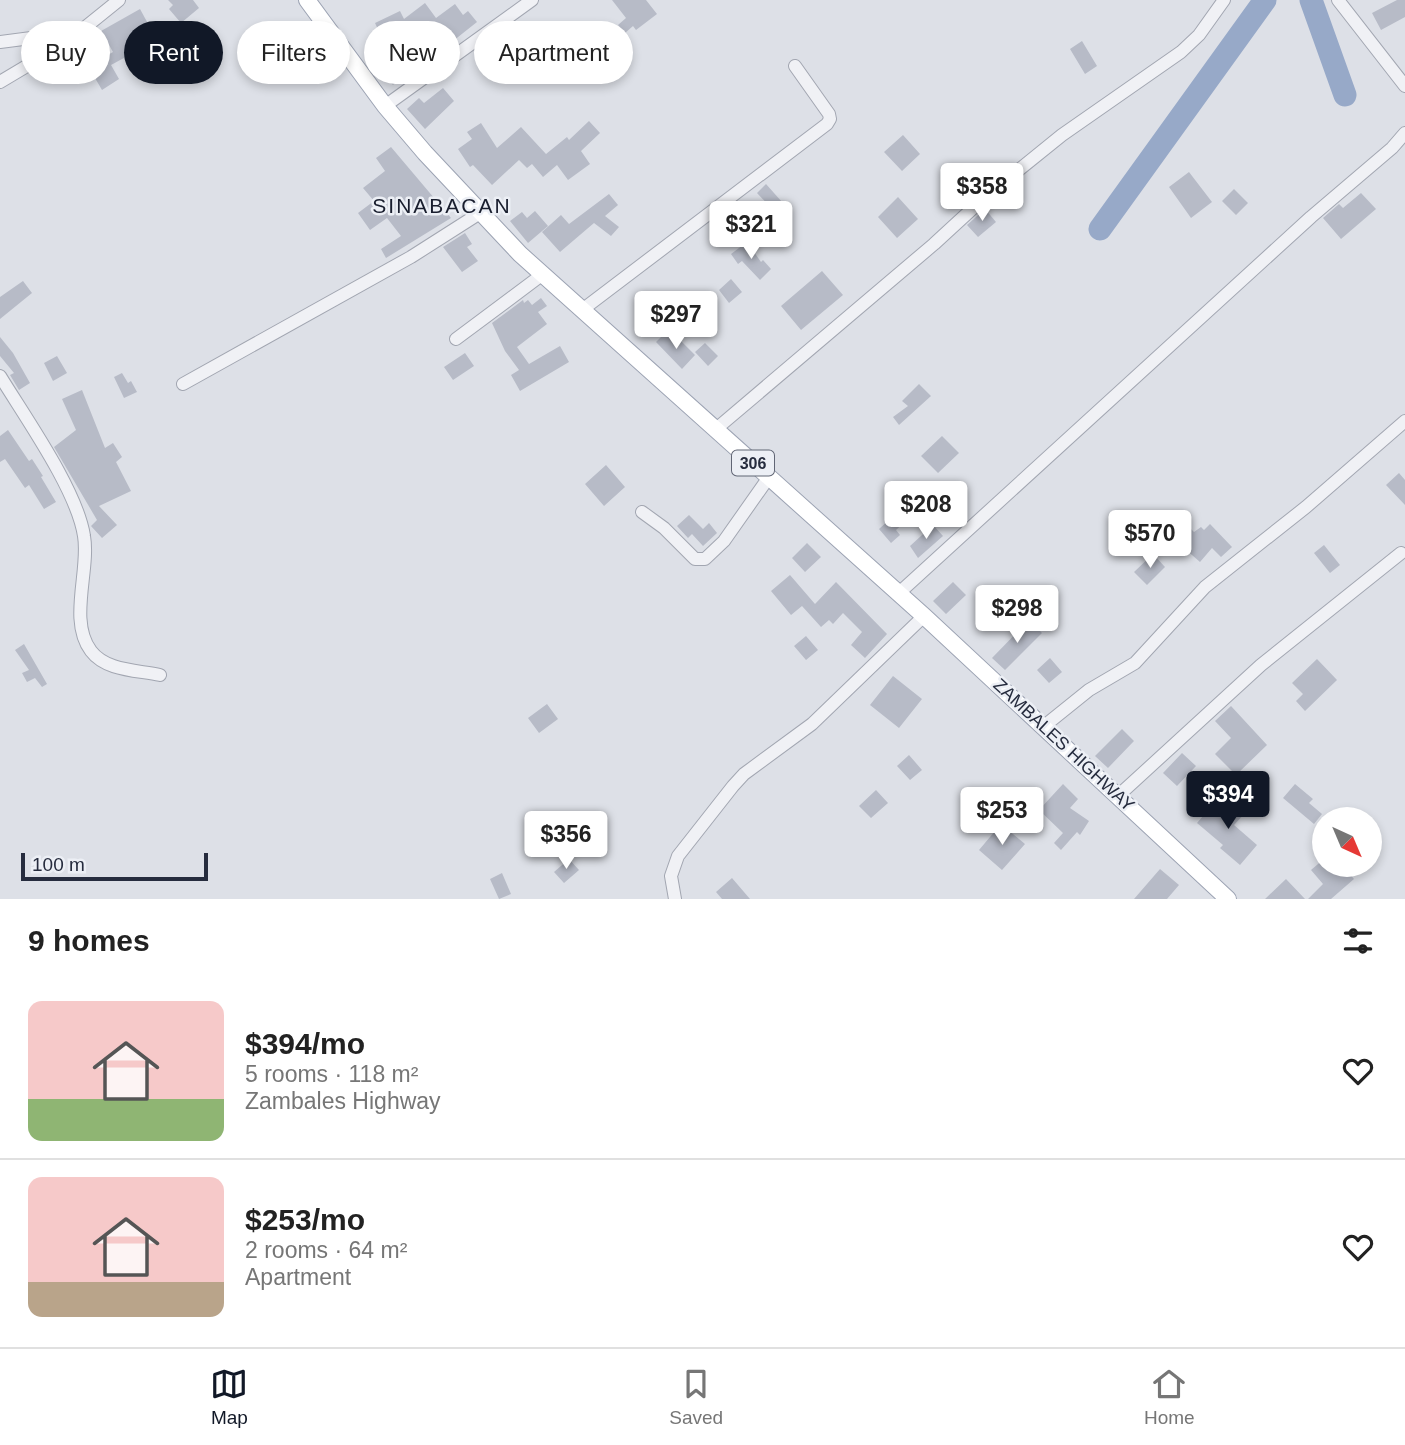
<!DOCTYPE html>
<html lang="en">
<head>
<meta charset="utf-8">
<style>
	:root { --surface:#fff; --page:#f6f6f6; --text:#222; --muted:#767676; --line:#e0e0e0; --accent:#111827 }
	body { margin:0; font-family:Arial,sans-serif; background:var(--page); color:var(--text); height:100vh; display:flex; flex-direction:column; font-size:26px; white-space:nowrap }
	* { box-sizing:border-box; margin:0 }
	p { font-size:23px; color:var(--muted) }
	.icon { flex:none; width:38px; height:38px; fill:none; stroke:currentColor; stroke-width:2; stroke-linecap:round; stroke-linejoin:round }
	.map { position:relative; height:899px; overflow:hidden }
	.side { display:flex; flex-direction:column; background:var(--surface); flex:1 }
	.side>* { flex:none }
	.banner { position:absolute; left:21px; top:21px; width:700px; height:63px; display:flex; gap:14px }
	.needle { width:46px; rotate:136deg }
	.controls { position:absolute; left:1312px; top:807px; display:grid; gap:14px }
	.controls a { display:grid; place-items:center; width:70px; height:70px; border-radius:50%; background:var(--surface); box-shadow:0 4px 10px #0003; font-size:35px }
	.scale { position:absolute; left:21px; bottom:18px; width:187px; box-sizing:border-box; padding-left:7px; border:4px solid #262c3e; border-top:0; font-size:19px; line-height:24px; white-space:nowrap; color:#262c3e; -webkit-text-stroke:5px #eceff5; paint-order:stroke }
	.price { position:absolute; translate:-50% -60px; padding:0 16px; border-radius:7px; background:#fff; color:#222; font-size:23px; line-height:46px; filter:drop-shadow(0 2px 4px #0008) }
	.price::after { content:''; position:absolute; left:50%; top:42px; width:21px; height:16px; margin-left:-10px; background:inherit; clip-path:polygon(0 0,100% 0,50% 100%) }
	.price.selected { background:var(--accent); color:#fff }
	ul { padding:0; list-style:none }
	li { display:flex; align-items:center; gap:21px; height:175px; padding:0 28px }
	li+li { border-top:2px solid var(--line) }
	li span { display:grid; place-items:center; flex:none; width:196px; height:140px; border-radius:14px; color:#555 }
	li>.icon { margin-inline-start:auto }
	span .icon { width:84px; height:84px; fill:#fffc; stroke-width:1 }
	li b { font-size:30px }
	h2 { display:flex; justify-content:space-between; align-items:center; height:84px; padding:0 28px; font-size:30px }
	.chip { padding:0 24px; border-radius:32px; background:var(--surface); box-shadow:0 4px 10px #0003; font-size:24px; line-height:63px }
	.chip.selected { background:var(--accent); color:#fff }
	.tabs { display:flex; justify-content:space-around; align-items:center; height:98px; border-top:2px solid var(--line); background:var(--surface); font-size:19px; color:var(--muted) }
	.tabs a { display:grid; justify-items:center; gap:4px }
	.tabs .selected { color:var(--accent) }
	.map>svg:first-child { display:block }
</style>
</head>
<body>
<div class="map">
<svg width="1405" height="899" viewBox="0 0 1405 899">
	<rect width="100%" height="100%" fill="#dde0e7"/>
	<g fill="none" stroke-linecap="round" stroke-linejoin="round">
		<path stroke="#97a9c8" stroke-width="23" d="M 1311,0 L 1345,95
			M 1100,229 L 1265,0"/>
	</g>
	<path fill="#b7bbc7" d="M 168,0 L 193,0 L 199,8 L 181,23 L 169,9 L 173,5 Z
		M 612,0 L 646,0 L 657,14 L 636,30 L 633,26 L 625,33 L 618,25 L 626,18 Z
		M 1397,0 L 1405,0 L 1405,17 L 1381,30 L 1372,13 Z
		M 425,3 L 436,18 L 455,4 L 463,15 L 468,11 L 477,22 L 453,41 L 448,34 L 415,56 L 418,59 L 397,73 L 401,77 L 393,85 L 381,72 L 393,61 L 375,23 L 400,11 L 404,19 Z
		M 140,9 L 157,40 L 111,65 L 119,79 L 102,90 L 88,66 L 113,52 L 101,31 Z
		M 1082,41 L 1097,66 L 1085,74 L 1070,49 Z
		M 443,88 L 454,101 L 425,129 L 407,109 L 419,98 L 424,103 Z
		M 589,121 L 600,133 L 581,151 L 590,164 L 568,180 L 557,165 L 543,177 L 532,164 L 527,168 L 519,160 L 492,185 L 473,165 L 470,167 L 458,149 L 472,139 L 467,132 L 481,123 L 497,148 L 521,127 L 546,154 L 567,137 L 569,140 Z
		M 903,135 L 920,154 L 902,171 L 884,152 Z
		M 391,147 L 451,218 L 386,258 L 381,249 L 401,236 L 387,218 L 370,230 L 358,213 L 374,201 L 363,188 L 385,171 L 376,158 Z
		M 1189,172 L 1212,202 L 1191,218 L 1169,187 Z
		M 766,184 L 782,202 L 773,210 L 757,193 Z
		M 1234,189 L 1248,203 L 1236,215 L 1222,201 Z
		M 1361,193 L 1376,209 L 1341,239 L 1323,218 L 1339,204 L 1343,208 Z
		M 609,194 L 618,205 L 605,216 L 619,227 L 611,236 L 594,223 L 560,252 L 542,232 L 561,215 L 569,224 Z
		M 898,197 L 918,219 L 897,238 L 878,217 Z
		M 985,209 L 996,222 L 978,237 L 967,225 Z
		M 535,211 L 548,226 L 528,243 L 510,221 L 522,212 L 527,218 Z
		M 465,233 L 472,244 L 467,247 L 478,261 L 462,272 L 443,247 Z
		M 747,242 L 761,262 L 763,260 L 771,269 L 760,280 L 742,261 L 738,264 L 731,254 Z
		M 822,271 L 843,295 L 801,330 L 781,306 Z
		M 731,279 L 742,292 L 729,303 L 719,290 Z
		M 23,281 L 32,293 L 0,319 L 0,297 Z
		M 655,293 L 670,311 L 650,328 L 635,310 Z
		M 541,298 L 547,306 L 538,312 L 547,324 L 517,347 L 529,364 L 560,346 L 569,362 L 520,391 L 511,375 L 519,370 L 505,351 L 492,323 L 523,300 L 524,303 L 528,300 L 532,305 Z
		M 665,333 L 676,345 L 680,340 L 695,355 L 682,369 L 656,342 Z
		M 0,337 L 13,353 L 30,383 L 19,390 L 10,375 L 14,373 L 0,356 Z
		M 705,343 L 718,356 L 708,366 L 695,352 Z
		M 465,353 L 474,366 L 453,380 L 444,367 Z
		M 57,356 L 67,373 L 53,381 L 44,363 Z
		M 122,373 L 128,383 L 131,381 L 137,392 L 124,398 L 114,377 Z
		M 919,384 L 931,396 L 899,425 L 893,417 L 908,406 L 902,401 Z
		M 82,390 L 105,448 L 113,443 L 122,457 L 116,462 L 131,491 L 99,506 L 117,525 L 102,538 L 91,526 L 97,520 L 54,447 L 76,430 L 62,399 Z
		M 8,430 L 29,461 L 32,459 L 43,476 L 41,477 L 56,502 L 44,509 L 29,485 L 25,488 L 5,459 L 0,462 L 0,436 Z
		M 942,436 L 959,453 L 938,473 L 921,456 Z
		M 606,465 L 625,487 L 604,506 L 585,484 Z
		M 1399,473 L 1405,480 L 1405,505 L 1386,485 Z
		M 899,511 L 907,520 L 896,530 L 900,535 L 891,543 L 879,529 Z
		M 689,515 L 703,529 L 709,523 L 717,533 L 703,546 L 692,534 L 688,538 L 677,526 Z
		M 1210,524 L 1232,547 L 1221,557 L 1212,548 L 1200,562 L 1184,548 L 1186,546 L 1178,537 L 1188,526 L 1194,532 L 1201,527 L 1204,530 Z
		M 933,525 L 943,536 L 918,558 L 910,546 Z
		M 807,543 L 821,557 L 805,572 L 792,558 Z
		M 1324,545 L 1340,565 L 1330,573 L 1314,553 Z
		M 1153,554 L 1165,567 L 1147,585 L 1134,572 Z
		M 790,575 L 815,604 L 836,582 L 887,634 L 865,658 L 851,645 L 862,632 L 843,613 L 833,624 L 829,620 L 821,627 L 802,606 L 791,615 L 771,591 Z
		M 953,582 L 966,595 L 946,614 L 933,601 Z
		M 1029,620 L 1042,633 L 1005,670 L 992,658 Z
		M 806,636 L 818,650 L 806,660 L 794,646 Z
		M 24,644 L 47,684 L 42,687 L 35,678 L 27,682 L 22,673 L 29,670 L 15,650 Z
		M 1050,658 L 1062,672 L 1049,683 L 1037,670 Z
		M 1317,659 L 1337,680 L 1305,711 L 1296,701 L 1303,694 L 1292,683 Z
		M 893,676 L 922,699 L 899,728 L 870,705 Z
		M 547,704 L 558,719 L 539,733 L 528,718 Z
		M 1231,706 L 1267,745 L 1236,775 L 1215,754 L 1231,738 L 1215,721 Z
		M 1122,729 L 1134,741 L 1108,768 L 1095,756 Z
		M 1182,753 L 1196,766 L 1177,786 L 1163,773 Z
		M 909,755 L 922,770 L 910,780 L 897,766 Z
		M 1063,784 L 1078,799 L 1070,808 L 1089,821 L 1080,835 L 1077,832 L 1061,850 L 1054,843 L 1063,833 L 1039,810 Z
		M 1295,784 L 1313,799 L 1309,803 L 1322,814 L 1314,824 L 1283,798 Z
		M 876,790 L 888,803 L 871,818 L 859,806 Z
		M 1217,800 L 1231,813 L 1238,805 L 1246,812 L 1234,825 L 1257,845 L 1240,865 L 1220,848 L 1223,845 L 1197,823 Z
		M 1001,824 L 1025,844 L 1002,870 L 979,850 Z
		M 1325,858 L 1325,864 L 1355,864 L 1347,871 L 1354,879 L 1331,899 L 1308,899 L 1323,884 L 1311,870 Z
		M 569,859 L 579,870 L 564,883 L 554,872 Z
		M 1160,869 L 1179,885 L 1167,899 L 1134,899 Z
		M 502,873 L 511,894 L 499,899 L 490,879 Z
		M 732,878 L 750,899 L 722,899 L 716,892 Z
		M 1286,879 L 1305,899 L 1265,899 Z"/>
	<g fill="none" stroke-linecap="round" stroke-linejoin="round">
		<defs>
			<path id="minor" d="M 1338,0 L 1405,86
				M 0,42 L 77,32
				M 0,82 L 67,42 L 119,0
				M 385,106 L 532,0
				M 582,310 L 827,124 L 830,119 L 829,114 L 795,66
				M 456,339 L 543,274
				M 0,376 C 25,417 77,490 84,536 C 90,570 68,621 91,651 C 106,671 137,670 160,675
				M 183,384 L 411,257 L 480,213
				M 716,429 L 934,244 L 984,198 L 1062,135 L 1181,52 L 1199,35 L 1224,0
				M 642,512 L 664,528 L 695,559 L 705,559 L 724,541 L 769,477
				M 899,593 L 1311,217 L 1392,148 L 1405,133
				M 1043,727 L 1089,690 L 1135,663 L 1205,587 L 1306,507 L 1405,421
				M 1119,795 L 1261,665 L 1401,553
				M 675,899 L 671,876 L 678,856 L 733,786 L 744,774 L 812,724 L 924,616"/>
			<path id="major" d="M 307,0 L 385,106 L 425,153 L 520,254 L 924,616 L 1228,899"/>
		</defs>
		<use href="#minor" stroke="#a2a6b1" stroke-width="14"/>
		<use href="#major" stroke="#9ca3b3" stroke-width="18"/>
		<use href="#minor" stroke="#f0f1f5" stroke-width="12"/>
		<use href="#major" stroke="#fff" stroke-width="16"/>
	</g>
	<g text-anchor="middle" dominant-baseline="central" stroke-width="5" stroke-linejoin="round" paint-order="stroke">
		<rect fill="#eceff5" stroke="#616675" stroke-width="2" x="732" y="450.5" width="42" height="25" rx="5"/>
		<g font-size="16" font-weight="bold" fill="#262c3e">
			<text x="753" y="463">306</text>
		</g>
		<g font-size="18" fill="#262c3e" stroke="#eceff5">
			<text transform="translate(1064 745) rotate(43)">ZAMBALES HIGHWAY</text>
		</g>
		<g font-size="21" letter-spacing="2" fill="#191e2e" stroke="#eceff5">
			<text x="442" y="205">SINABACAN</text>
		</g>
	</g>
</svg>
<div class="controls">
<a><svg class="needle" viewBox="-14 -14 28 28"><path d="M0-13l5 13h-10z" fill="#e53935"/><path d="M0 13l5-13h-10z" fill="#767676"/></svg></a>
</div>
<div class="scale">100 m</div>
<b class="price" style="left:982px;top:223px">$358</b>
<b class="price" style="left:751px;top:261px">$321</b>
<b class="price" style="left:676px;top:351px">$297</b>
<b class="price" style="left:926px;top:541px">$208</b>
<b class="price" style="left:1150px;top:570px">$570</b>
<b class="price" style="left:1017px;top:645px">$298</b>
<b class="price selected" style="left:1228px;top:831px">$394</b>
<b class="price" style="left:1002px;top:847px">$253</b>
<b class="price" style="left:566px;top:871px">$356</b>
<div class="banner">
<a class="chip">Buy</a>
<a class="chip selected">Rent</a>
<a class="chip">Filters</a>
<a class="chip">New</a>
<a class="chip">Apartment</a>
</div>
</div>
<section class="side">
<h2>9 homes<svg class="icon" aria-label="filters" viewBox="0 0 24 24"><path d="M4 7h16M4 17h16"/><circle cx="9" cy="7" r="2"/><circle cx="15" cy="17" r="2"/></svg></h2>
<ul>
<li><span style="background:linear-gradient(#f6c9c9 70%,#8fb573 0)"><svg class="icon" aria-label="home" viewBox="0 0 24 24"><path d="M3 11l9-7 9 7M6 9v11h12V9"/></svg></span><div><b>$394/mo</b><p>5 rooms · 118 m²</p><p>Zambales Highway</p></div><svg class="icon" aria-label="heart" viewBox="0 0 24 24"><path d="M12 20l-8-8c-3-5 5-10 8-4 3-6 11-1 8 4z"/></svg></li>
<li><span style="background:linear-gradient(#f6c9c9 75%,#b9a48a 0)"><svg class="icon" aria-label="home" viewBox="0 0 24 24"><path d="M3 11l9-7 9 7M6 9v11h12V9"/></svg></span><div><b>$253/mo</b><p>2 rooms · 64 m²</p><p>Apartment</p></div><svg class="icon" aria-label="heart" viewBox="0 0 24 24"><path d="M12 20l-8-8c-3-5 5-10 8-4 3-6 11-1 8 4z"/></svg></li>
</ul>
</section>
<nav class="tabs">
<a class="selected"><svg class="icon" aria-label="map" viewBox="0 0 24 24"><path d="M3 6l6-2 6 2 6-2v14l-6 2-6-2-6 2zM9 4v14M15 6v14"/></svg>Map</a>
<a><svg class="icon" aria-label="saved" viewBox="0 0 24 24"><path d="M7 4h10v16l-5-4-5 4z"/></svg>Saved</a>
<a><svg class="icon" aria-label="home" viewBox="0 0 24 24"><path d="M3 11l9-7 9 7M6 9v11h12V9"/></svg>Home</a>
</nav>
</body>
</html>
